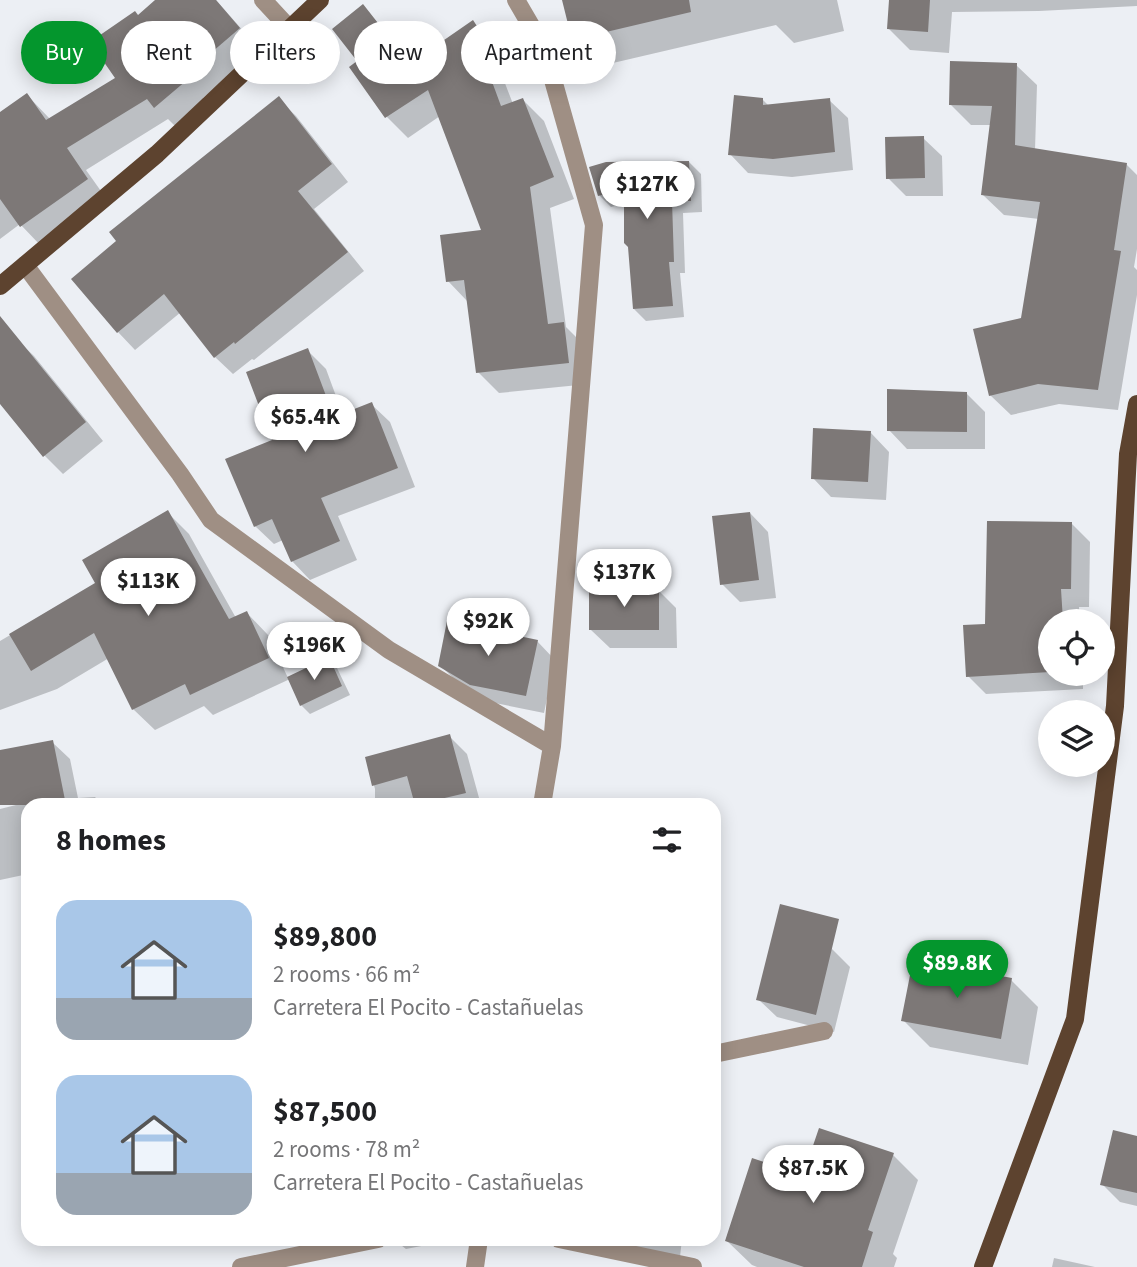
<!DOCTYPE html>
<html lang="en">
<head>
<meta charset="utf-8">
<style>
	:root { --surface:#fff; --page:#f6f6f6; --text:#202124; --muted:#757577; --accent:#04962d }
	body { margin:0; font-family:"Source Sans 3",sans-serif; background:var(--page); color:var(--text); height:100vh; display:flex; flex-direction:column; font-size:26px; white-space:nowrap }
	* { box-sizing:border-box; margin:0 }
	p { font-size:23px; color:var(--muted) }
	.icon { flex:none; width:38px; height:38px; fill:none; stroke:currentColor; stroke-width:2; stroke-linecap:round; stroke-linejoin:round }
	.map { position:relative; flex:1; overflow:hidden }
	.panel { position:absolute; left:21px; top:798px; width:700px; height:448px; display:flex; flex-direction:column; background:var(--surface); border-radius:21px; box-shadow:0 4px 18px #0003 }
	.panel>* { flex:none }
	.hud { position:absolute; left:21px; top:21px; width:700px; height:63px; display:flex; gap:14px }
	.buttons { position:absolute; left:1038px; top:609px; display:grid; gap:14px }
	.buttons a { display:grid; place-items:center; width:77px; height:77px; border-radius:50%; background:var(--surface); box-shadow:0 4px 18px #0003; font-size:35px }
	.price { position:absolute; translate:-50% -60px; padding:0 16px; border-radius:24px; background:#fff; color:#222; font-size:23px; line-height:46px; filter:drop-shadow(0 2px 4px #0008) }
	.price::after { content:''; position:absolute; left:50%; top:42px; width:21px; height:16px; margin-left:-10px; background:inherit; clip-path:polygon(0 0,100% 0,50% 100%) }
	.price.on { background:var(--accent); color:#fff }
	ul { padding:0; list-style:none }
	li { display:flex; align-items:center; gap:21px; height:175px; padding:0 35px }
	li span { display:grid; place-items:center; flex:none; width:196px; height:140px; border-radius:21px; color:#555 }
	li>.icon { margin-inline-start:auto }
	span .icon { width:84px; height:84px; fill:#fffc; stroke-width:1 }
	li b { font-size:30px }
	h2 { display:flex; justify-content:space-between; align-items:center; height:84px; padding:0 35px; font-size:30px }
	.pill { padding:0 24px; border-radius:32px; background:var(--surface); box-shadow:0 4px 18px #0003; font-size:24px; line-height:63px }
	.pill.on { background:var(--accent); color:#fff }
	.map>svg:first-child { display:block }
</style>
</head>
<body>
<div class="map">
<svg width="1137" height="1267" viewBox="0 0 1137 1267">
	<rect width="100%" height="100%" fill="#eceff4"/>
	<path fill="#0003" d="M 158,0 L 216,0 L 259,49 L 203,98 L 207,102 L 176,127 L 168,119 L 86,170 L 108,201 L 42,247 L 20,224 L 0,239 L 0,114 L 27,95 L 50,119 L 117,79 Z
		M 564,0 L 837,0 L 844,31 L 794,43 L 776,25 L 600,66 L 573,39 Z
		M 891,0 L 1137,0 L 1137,6 L 1039,11 L 952,12 L 949,53 L 910,50 L 888,28 Z
		M 363,7 L 399,46 L 408,40 L 425,56 L 473,23 L 494,43 L 510,68 L 501,73 L 513,104 L 523,100 L 544,121 L 574,199 L 550,208 L 566,327 L 584,345 L 589,384 L 499,393 L 478,372 L 468,302 L 448,281 L 484,231 L 440,116 L 408,138 L 387,117 L 351,68 L 360,61 Z
		M 1016,65 L 1037,85 L 1035,150 L 1126,164 L 1137,175 L 1137,249 L 1134,267 L 1137,270 L 1137,295 L 1118,410 L 1059,404 L 1011,415 L 990,395 L 1023,319 L 1039,219 L 1004,215 L 983,195 L 991,125 L 971,125 L 951,105 Z
		M 278,99 L 296,116 L 348,182 L 314,209 L 364,271 L 254,360 L 252,359 L 233,374 L 215,357 L 181,312 L 135,350 L 118,332 Z
		M 763,100 L 769,106 L 829,100 L 848,118 L 853,170 L 792,177 L 748,173 L 730,154 Z
		M 923,138 L 942,156 L 943,196 L 906,196 L 888,178 Z
		M 689,162 L 701,174 L 702,212 L 683,213 L 685,273 L 680,273 L 684,317 L 646,321 L 634,309 L 626,203 L 611,207 L 599,195 Z
		M 15,338 L 34,356 L 103,441 L 63,474 L 45,456 L 0,401 L 0,350 Z
		M 307,350 L 326,369 L 343,415 L 371,404 L 390,422 L 415,487 L 338,516 L 357,560 L 310,580 L 292,561 L 283,540 L 274,544 L 255,526 L 274,441 Z
		M 967,394 L 985,412 L 985,449 L 907,449 L 889,430 Z
		M 871,433 L 889,452 L 886,500 L 831,497 L 813,478 Z
		M 168,513 L 189,534 L 236,618 L 247,613 L 268,635 L 288,678 L 328,659 L 337,668 L 350,695 L 310,714 L 301,705 L 290,679 L 213,715 L 204,706 L 155,730 L 133,709 L 109,658 L 57,689 L 0,710 L 0,641 L 97,584 Z
		M 750,513 L 768,532 L 776,598 L 740,602 L 722,584 Z
		M 1072,524 L 1090,542 L 1089,607 L 1079,607 L 1080,621 L 1050,621 L 1050,674 L 1083,674 L 1083,689 L 986,694 L 968,676 L 987,626 Z
		M 658,590 L 676,608 L 677,648 L 610,648 L 591,630 Z
		M 537,641 L 555,660 L 544,713 L 490,702 L 459,684 L 440,665 Z
		M 449,736 L 467,754 L 481,805 L 375,805 L 375,789 L 367,759 Z
		M 52,742 L 70,759 L 78,798 L 95,797 L 102,805 L 28,805 L 28,874 L 0,880 L 0,809 L 28,802 Z
		M 832,949 L 850,967 L 834,1032 L 777,1017 L 758,999 Z
		M 1011,980 L 1038,1007 L 1028,1065 L 930,1047 L 903,1020 Z
		M 1137,1138 L 1137,1206 L 1120,1202 L 1102,1184 Z
		M 893,1155 L 918,1180 L 893,1254 L 897,1258 L 894,1267 L 757,1267 L 752,1265 L 727,1241 L 804,1177 Z
		M 393,1239 L 457,1239 L 406,1249 Z
		M 608,1239 L 682,1239 L 679,1266 L 623,1254 Z
		M 1054,1258 L 1095,1267 L 1052,1267 Z"/>
	<path fill="#7d7877" d="M 155,0 L 216,0 L 240,28 L 184,76 L 187,80 L 154,108 L 147,99 L 67,148 L 88,179 L 20,227 L 0,199 L 0,112 L 27,93 L 46,120 L 115,78 L 90,42 L 135,11 L 138,15 Z
		M 562,0 L 689,0 L 691,12 L 572,40 Z
		M 889,0 L 930,0 L 928,32 L 887,29 Z
		M 363,4 L 396,46 L 409,37 L 421,56 L 473,20 L 490,46 L 481,52 L 501,106 L 523,98 L 554,177 L 530,187 L 548,324 L 564,322 L 569,363 L 476,373 L 464,280 L 446,282 L 440,235 L 481,230 L 428,90 L 385,118 L 349,67 L 357,61 L 332,29 Z
		M 950,61 L 1017,63 L 1015,145 L 1127,163 L 1114,250 L 1121,251 L 1098,390 L 1038,384 L 989,396 L 973,329 L 1021,318 L 1040,202 L 981,195 L 992,106 L 949,105 Z
		M 734,95 L 763,98 L 763,105 L 830,98 L 835,152 L 773,159 L 728,155 Z
		M 279,96 L 332,164 L 298,191 L 348,252 L 235,344 L 234,342 L 214,358 L 164,294 L 117,333 L 71,279 L 116,241 L 109,232 Z
		M 924,136 L 925,178 L 886,179 L 885,137 Z
		M 689,161 L 691,201 L 672,201 L 674,262 L 669,262 L 673,306 L 633,309 L 628,247 L 624,243 L 624,189 L 598,196 L 589,167 L 606,162 Z
		M 0,316 L 86,422 L 43,457 L 0,404 Z
		M 308,348 L 334,417 L 372,402 L 398,468 L 321,498 L 340,541 L 291,562 L 272,519 L 254,527 L 225,459 L 272,440 L 246,372 Z
		M 887,389 L 967,392 L 967,432 L 887,431 Z
		M 813,428 L 871,431 L 868,482 L 811,479 Z
		M 168,510 L 229,619 L 247,611 L 269,658 L 190,695 L 185,684 L 132,710 L 94,633 L 31,671 L 9,634 L 95,583 L 82,560 Z
		M 750,512 L 759,580 L 720,585 L 712,516 Z
		M 987,521 L 1072,522 L 1071,589 L 1061,589 L 1063,621 L 1050,621 L 1050,672 L 966,677 L 963,625 L 985,624 Z
		M 659,588 L 659,630 L 589,630 L 589,589 Z
		M 447,621 L 538,640 L 526,696 L 470,685 L 438,666 Z
		M 329,657 L 342,686 L 300,706 L 287,677 Z
		M 450,734 L 466,793 L 415,805 L 407,776 L 372,786 L 365,757 Z
		M 53,740 L 66,805 L 0,805 L 0,750 Z
		M 780,904 L 839,919 L 816,1015 L 756,1000 Z
		M 913,960 L 1012,978 L 1001,1039 L 901,1021 Z
		M 819,1128 L 894,1153 L 868,1230 L 873,1232 L 862,1267 L 804,1267 L 725,1241 L 752,1158 L 803,1175 Z
		M 1113,1130 L 1137,1136 L 1137,1193 L 1100,1185 Z"/>
	<g fill="none" stroke-linecap="round" stroke-linejoin="round">
		<path stroke="#9f8f84" stroke-width="18" d="M 263,0 L 289,28
			M 516,0 L 544,48 L 594,225 L 552,746 L 542,805
			M 25,265 L 180,474 L 211,520 L 389,650 L 552,746
			M 714,1054 L 824,1031
			M 559,1239 L 693,1267
			M 241,1267 L 378,1239
			M 475,1267 L 479,1239"/>
		<path stroke="#5d432f" stroke-width="18" d="M 0,286 L 157,154 L 320,0
			M 983,1267 L 1075,1019 L 1115,706 L 1128,454 L 1137,404"/>
	</g>
</svg>
<div class="buttons">
<a><svg class="icon" aria-label="locate" viewBox="0 0 24 24"><circle cx="12" cy="12" r="6"/><path d="M12 2v4M12 18v4M2 12h4M18 12h4"/></svg></a>
<a><svg class="icon" aria-label="layers" viewBox="0 0 24 24"><path d="M12 4l9 5-9 5-9-5zM3 14l9 5 9-5"/></svg></a>
</div>
<b class="price" style="left:647px;top:221px">$127K</b>
<b class="price" style="left:305px;top:454px">$65.4K</b>
<b class="price" style="left:624px;top:609px">$137K</b>
<b class="price" style="left:148px;top:618px">$113K</b>
<b class="price" style="left:488px;top:658px">$92K</b>
<b class="price" style="left:314px;top:682px">$196K</b>
<b class="price on" style="left:957px;top:1000px">$89.8K</b>
<b class="price" style="left:813px;top:1205px">$87.5K</b>
<div class="hud">
<a class="pill on">Buy</a>
<a class="pill">Rent</a>
<a class="pill">Filters</a>
<a class="pill">New</a>
<a class="pill">Apartment</a>
</div>
<section class="panel">
<h2>8 homes<svg class="icon" aria-label="filters" viewBox="0 0 24 24"><path d="M4 7h16M4 17h16"/><circle cx="9" cy="7" r="2"/><circle cx="15" cy="17" r="2"/></svg></h2>
<ul>
<li><span style="background:linear-gradient(#a9c7e8 70%,#9aa5b1 0)"><svg class="icon" aria-label="home" viewBox="0 0 24 24"><path d="M3 11l9-7 9 7M6 9v11h12V9"/></svg></span><div><b>$89,800</b><p>2 rooms · 66 m²</p><p>Carretera El Pocito - Castañuelas</p></div></li>
<li><span style="background:linear-gradient(#a9c7e8 70%,#9aa5b1 0)"><svg class="icon" aria-label="home" viewBox="0 0 24 24"><path d="M3 11l9-7 9 7M6 9v11h12V9"/></svg></span><div><b>$87,500</b><p>2 rooms · 78 m²</p><p>Carretera El Pocito - Castañuelas</p></div></li>
</ul>
</section>
</div>
</body>
</html>
